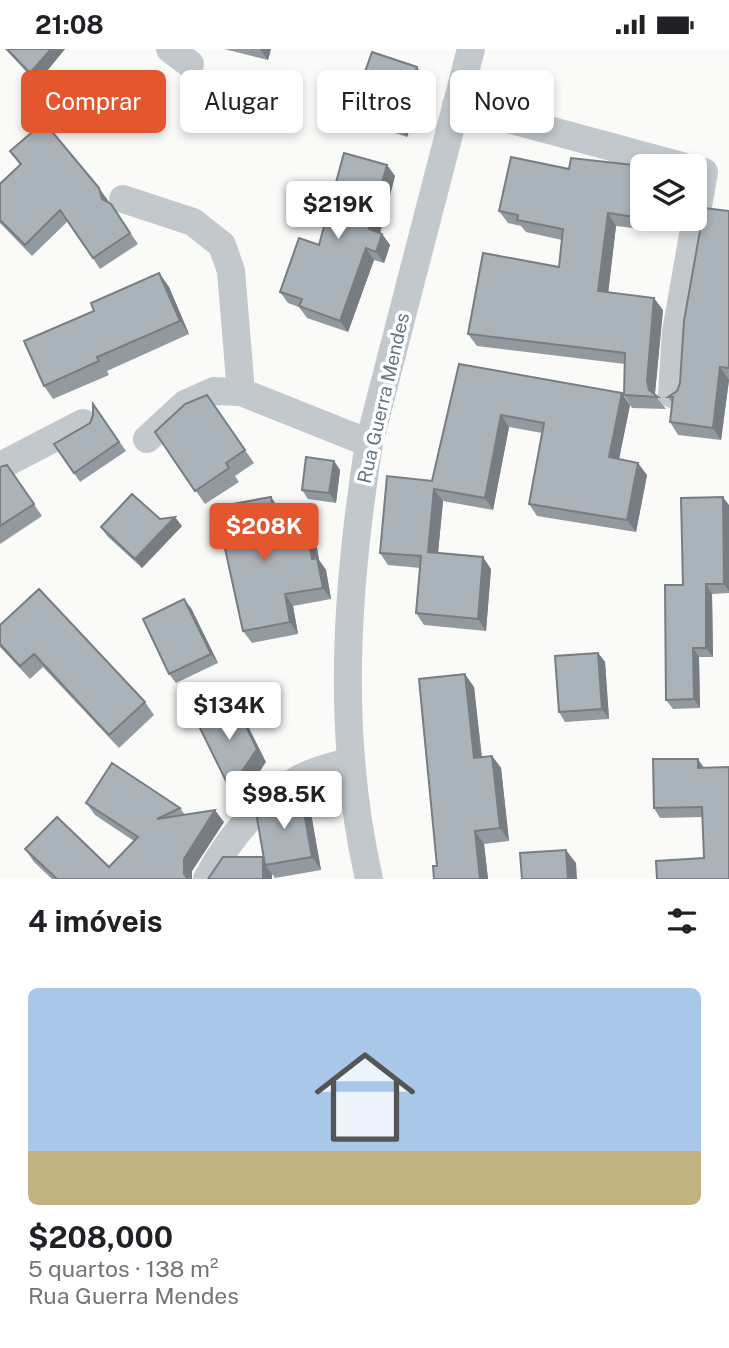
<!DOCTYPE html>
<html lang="pt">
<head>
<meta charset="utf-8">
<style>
	:root { --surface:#fff; --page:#f2f2f2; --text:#202124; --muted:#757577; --line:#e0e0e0; --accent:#e4572e }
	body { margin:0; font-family:"Public Sans",sans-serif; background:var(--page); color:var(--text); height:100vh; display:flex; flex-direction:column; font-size:26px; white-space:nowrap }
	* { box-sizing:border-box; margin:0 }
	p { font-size:23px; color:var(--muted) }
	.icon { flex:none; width:38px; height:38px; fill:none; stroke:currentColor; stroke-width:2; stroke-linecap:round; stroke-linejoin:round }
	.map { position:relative; height:830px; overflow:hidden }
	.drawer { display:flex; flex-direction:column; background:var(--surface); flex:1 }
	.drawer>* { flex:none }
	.guide { position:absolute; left:21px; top:21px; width:688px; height:63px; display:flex; gap:14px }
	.controls { position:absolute; left:630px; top:105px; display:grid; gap:14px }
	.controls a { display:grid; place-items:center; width:77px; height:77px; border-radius:10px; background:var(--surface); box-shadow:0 4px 10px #0003; font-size:35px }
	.price { position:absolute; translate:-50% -60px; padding:0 16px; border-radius:7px; background:#fff; color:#222; font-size:23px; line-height:46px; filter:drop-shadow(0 2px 4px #0008) }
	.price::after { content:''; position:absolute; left:50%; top:42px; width:21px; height:16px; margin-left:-10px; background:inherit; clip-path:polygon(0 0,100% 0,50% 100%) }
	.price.active { background:var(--accent); color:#fff }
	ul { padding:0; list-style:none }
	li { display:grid; align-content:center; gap:14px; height:371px; padding:0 28px }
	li+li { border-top:2px solid var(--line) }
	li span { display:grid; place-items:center; height:217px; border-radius:10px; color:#555 }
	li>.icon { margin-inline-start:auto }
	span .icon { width:126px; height:126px; fill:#fffc; stroke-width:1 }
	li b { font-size:30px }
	h2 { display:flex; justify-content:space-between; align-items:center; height:84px; padding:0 28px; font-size:30px }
	.chip { padding:0 24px; border-radius:10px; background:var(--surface); box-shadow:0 4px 10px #0003; font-size:24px; line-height:63px }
	.chip.active { background:var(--accent); color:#fff }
	.status { display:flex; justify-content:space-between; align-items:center; height:49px; padding:0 35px; background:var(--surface); direction:ltr }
	.status svg { height:19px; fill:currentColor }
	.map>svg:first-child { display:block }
</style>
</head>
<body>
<div class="status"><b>21:08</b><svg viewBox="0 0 49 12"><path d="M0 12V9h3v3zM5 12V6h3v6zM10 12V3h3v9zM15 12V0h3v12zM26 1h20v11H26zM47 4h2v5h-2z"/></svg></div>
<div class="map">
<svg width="729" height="830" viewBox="0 0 729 830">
	<rect width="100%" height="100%" fill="#fafaf8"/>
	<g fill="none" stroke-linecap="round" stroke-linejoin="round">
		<path stroke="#c3c8cc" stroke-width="28" d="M 170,0 L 190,15
			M 456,56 L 682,117
			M 123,150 L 193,173 L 222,196 L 231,222 L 241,343
			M 672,345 L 676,283 L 704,123
			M 147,390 L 185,355 L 214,342 L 241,343 L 369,394
			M 0,417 L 83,374
			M 207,830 C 228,790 259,752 299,730 C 314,721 334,717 351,712
			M 369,830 C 336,684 346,541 369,394 L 471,0"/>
	</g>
	<path fill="#929a9f" d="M 5,0 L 65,0 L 37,34 Z
		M 224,0 L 271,0 L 268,11 Z
		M 427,32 L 407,88 L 362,73 L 352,60 Z
		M 10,102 L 107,150 L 138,195 L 100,220 L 68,172 L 32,207 L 0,174 L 0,135 L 20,116 Z
		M 387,116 L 395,127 L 380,184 L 382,185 L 390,196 L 384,214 L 374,211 L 348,283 L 307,269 L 299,258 L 288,254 L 280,243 Z
		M 642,117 L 642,170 L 660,170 L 658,182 L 616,177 L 608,243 L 663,261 L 655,344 L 656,347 L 666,360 L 632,359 L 624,346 L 625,315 L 477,297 L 468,285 L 559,218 L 562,191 L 526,183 L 521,177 L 508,174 L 499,162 L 569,120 Z
		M 729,162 L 729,331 L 721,391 L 678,386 L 670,373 L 672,354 L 668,348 L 677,342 L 680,334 Z
		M 159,224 L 169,238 L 189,285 L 107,322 L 109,326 L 53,350 L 44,337 L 94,262 Z
		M 459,315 L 630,356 L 619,410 L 647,426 L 636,483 L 537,467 L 529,455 L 542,384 L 509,378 L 493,461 L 443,452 L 438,504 L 491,520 L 486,582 L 424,576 L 416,564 L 420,519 L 388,516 L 380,504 L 432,432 Z
		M 207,346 L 254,414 L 235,427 L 239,433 L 205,455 L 155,383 Z
		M 93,355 L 126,402 L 80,433 L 54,395 L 90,374 L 93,366 Z
		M 334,412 L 340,421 L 336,454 L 308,450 L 302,441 Z
		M 7,416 L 42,467 L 0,495 L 0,418 Z
		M 729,456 L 729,544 L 712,545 L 713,608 L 699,608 L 700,659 L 673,660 L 666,651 L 683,536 Z
		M 279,460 L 285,492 L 308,488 L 317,499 L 319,511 L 326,521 L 331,550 L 293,557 L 298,585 L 252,594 L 243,582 Z
		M 160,470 L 182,477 L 142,519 L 107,487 L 101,478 Z
		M 191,559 L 218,614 L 176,634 L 169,625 Z
		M 0,576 L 145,653 L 154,666 L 119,699 L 43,618 L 30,630 L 0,598 Z
		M 598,604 L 605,613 L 609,670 L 565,673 L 559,663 Z
		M 474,638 L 482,708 L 492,707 L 501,719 L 509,792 L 484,795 L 488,830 L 434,830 Z
		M 704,719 L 703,768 L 660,769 L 654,759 Z
		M 301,746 L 310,759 L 321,821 L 275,829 L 272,825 L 272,830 L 208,830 L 263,808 Z
		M 86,754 L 180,759 L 185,766 L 224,773 L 192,822 L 192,830 L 52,830 L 34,813 L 25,800 L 109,818 L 134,792 L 95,766 Z"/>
	<path fill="#777d82" d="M 51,0 L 65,0 L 37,34 L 30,24 Z
		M 261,0 L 271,0 L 268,11 L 261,2 Z
		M 417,18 L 427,32 L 407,88 L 397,75 Z
		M 387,116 L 395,127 L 378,192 L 369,180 Z
		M 99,139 L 107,150 L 110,161 L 102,150 Z
		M 608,164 L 616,177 L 607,254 L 598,242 Z
		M 650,170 L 660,170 L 658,182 Z
		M 382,185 L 390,196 L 384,214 L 376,203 Z
		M 366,199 L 374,211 L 348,283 L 340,272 Z
		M 159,224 L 169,238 L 189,285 L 180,272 Z
		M 654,249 L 663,261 L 655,344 L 656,348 L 649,341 L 647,332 Z
		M 720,318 L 729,331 L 721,391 L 713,379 Z
		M 622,344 L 630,356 L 617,420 L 609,408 Z
		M 501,366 L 509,378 L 493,461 L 485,449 Z
		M 334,412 L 340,421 L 336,454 L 329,444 Z
		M 638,414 L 647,426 L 636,483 L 627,471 Z
		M 434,440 L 443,452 L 437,515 L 428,503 Z
		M 271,448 L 279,460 L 288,504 L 279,493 Z
		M 723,448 L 729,456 L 729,542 L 724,535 Z
		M 175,468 L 182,477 L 142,519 L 135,510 Z
		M 308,488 L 317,499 L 319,511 L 326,521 L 331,550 L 323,539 L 312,510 Z
		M 483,508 L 491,520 L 486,582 L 478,570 Z
		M 706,535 L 712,545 L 713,608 L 706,599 Z
		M 285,545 L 293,557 L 298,585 L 290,573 Z
		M 184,550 L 191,559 L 218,614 L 211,605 Z
		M 693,599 L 699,608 L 700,659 L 694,650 Z
		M 598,604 L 605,613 L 609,670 L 602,660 Z
		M 465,625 L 474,638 L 483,721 L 474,709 Z
		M 235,655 L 244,669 L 266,713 L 239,754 L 230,740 Z
		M 492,707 L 501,719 L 509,792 L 500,779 Z
		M 698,710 L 704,719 L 698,719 Z
		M 301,746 L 310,759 L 321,821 L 312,808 Z
		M 215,761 L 224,773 L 192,822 L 192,830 L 187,830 L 184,825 L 184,810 Z
		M 475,782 L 484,795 L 488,830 L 480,830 Z
		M 566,801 L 576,814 L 577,830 L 568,830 Z
		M 263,808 L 265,816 L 272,825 L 272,830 L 263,830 Z"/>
	<path fill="#aab3b9" stroke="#777d82" stroke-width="2" d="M 7,0 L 51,0 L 30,24 Z
		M 372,3 L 417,18 L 397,75 L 352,60 Z
		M 44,73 L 99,139 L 102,150 L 111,155 L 130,184 L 93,209 L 60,161 L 25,196 L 0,171 L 0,135 L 21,115 L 10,102 Z
		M 344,104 L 387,116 L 369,180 L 382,185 L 376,203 L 366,199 L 340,272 L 299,257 L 302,250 L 280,243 L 299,189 L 319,196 Z
		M 511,108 L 569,120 L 571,109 L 642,117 L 642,169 L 608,164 L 598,242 L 654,249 L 647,332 L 649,341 L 658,348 L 624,346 L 625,304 L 468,285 L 483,204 L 559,218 L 563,180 L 517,171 L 518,166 L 499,162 Z
		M 704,159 L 729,162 L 729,319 L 720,318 L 713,379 L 670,373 L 673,348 L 668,348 L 677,342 L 680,334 L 684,272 Z
		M 159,224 L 180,272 L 97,308 L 99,312 L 44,337 L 24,292 L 94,262 L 91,254 Z
		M 459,315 L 622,344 L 609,408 L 638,414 L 627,471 L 529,455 L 544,374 L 501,366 L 485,449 L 434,440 L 428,503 L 483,508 L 478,570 L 416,564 L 421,507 L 380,504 L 387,427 L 432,432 Z
		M 207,346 L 245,401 L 226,414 L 229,419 L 195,442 L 155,383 L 185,355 Z
		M 93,355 L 119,393 L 74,424 L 54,395 L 90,374 L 93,366 Z
		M 306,408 L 334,412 L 329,444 L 302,441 Z
		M 7,416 L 34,455 L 0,477 L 0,418 Z
		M 132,445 L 160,470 L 175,468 L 135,510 L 101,478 Z
		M 271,448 L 279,493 L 308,488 L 312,510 L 317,509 L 323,539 L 285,545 L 290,573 L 243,582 L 216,458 Z
		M 723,448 L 724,535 L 706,535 L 706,599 L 693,599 L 694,650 L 666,651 L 665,536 L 683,536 L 681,449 Z
		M 39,540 L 145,653 L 109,686 L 34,605 L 20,617 L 0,595 L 0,576 Z
		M 184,550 L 211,605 L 169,625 L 143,570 Z
		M 598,604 L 602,660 L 559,663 L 555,607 Z
		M 465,625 L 474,709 L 492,707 L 500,779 L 475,782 L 480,830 L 434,830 L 433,817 L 437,817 L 419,630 Z
		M 235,655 L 257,700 L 230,740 L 197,673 Z
		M 653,710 L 698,710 L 698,719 L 729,718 L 729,830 L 657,830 L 656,812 L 704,809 L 702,758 L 654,759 Z
		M 112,714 L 180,759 L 157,770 L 215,761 L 184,810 L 184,825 L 188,830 L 57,830 L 25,800 L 57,768 L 109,818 L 138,788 L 86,754 Z
		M 301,746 L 312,808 L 265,816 L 256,763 L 269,751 Z
		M 566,801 L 568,830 L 522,830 L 520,804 Z
		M 223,808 L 263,808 L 263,830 L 208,830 Z"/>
	<g text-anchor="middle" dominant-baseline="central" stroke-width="7" stroke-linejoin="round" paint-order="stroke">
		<g font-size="19" fill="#657683" stroke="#fff">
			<text transform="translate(383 349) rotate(-77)">Rua Guerra Mendes</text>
		</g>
	</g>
</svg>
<div class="controls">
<a><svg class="icon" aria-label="layers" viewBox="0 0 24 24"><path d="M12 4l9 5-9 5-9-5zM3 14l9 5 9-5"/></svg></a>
</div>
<b class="price" style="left:338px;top:192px">$219K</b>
<b class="price active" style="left:264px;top:514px">$208K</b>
<b class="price" style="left:229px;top:693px">$134K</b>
<b class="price" style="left:284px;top:782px">$98.5K</b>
<div class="guide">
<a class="chip active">Comprar</a>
<a class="chip">Alugar</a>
<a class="chip">Filtros</a>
<a class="chip">Novo</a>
</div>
</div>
<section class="drawer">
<h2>4 imóveis<svg class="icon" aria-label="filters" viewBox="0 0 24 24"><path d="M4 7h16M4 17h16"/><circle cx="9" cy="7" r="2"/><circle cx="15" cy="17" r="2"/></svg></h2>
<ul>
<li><span style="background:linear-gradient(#a9c7e8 75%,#c2b280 0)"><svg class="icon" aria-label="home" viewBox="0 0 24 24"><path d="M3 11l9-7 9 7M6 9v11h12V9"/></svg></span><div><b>$208,000</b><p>5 quartos · 138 m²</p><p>Rua Guerra Mendes</p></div></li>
</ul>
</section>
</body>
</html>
